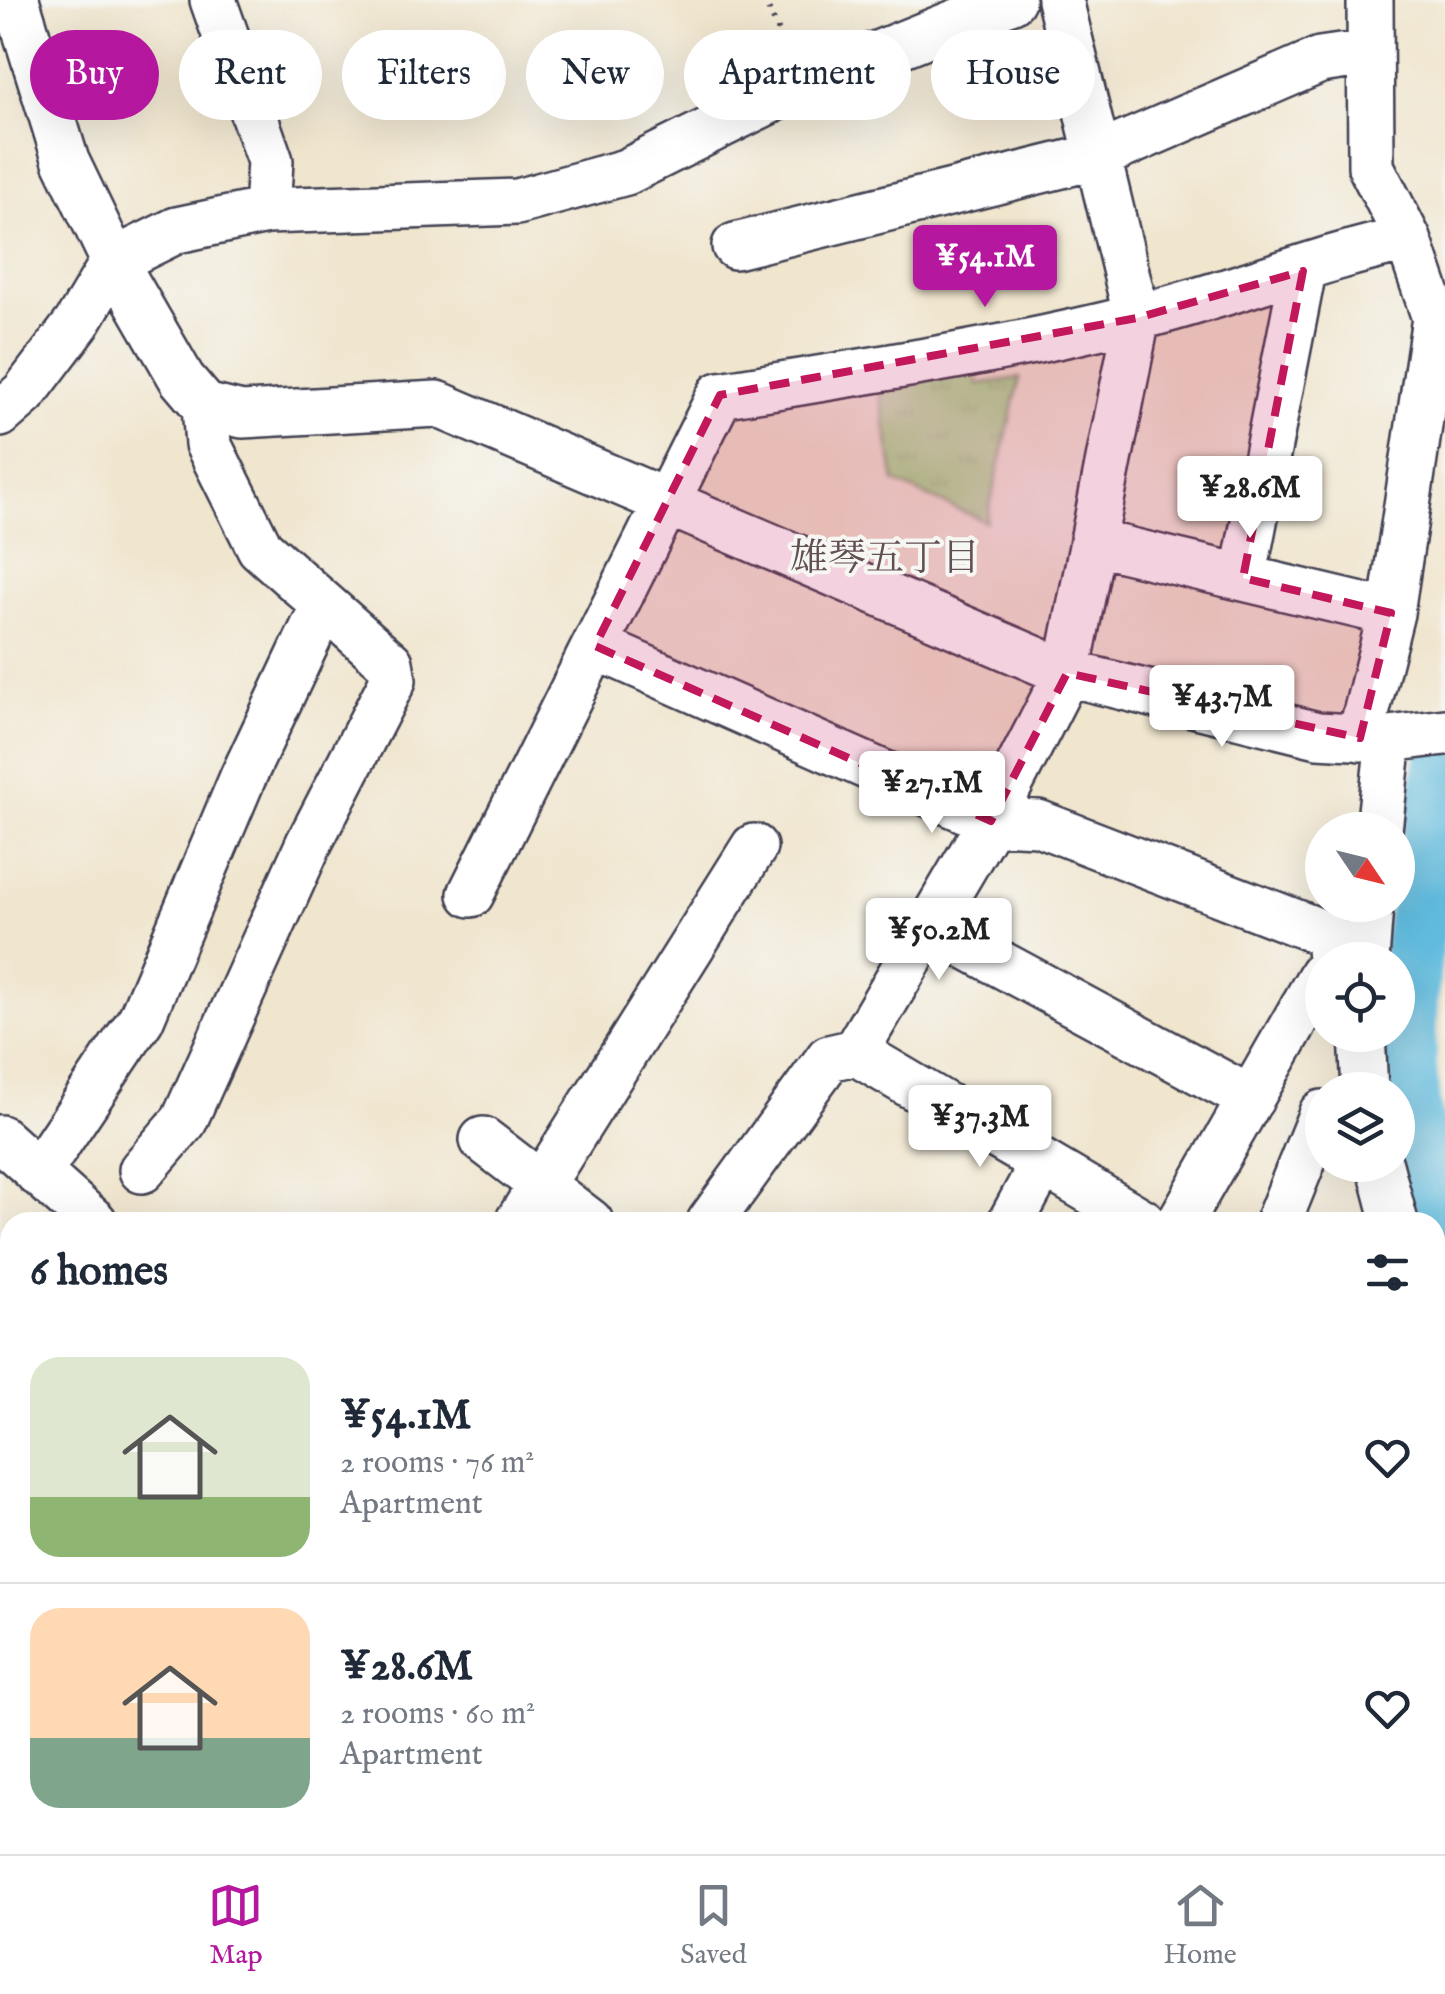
<!DOCTYPE html>
<html lang="en">
<head>
<meta charset="utf-8">
<style>
	:root { --surface:#fff; --page:#f6f6f7; --text:#1f2937; --muted:#747a83; --line:#e0e1e3; --accent:#b5179e }
	body { margin:0; font-family:"IM FELL English","Noto Serif JP",serif; background:var(--page); color:var(--text); height:100vh; display:flex; flex-direction:column; font-size:38px; white-space:nowrap }
	* { box-sizing:border-box; margin:0 }
	p { font-size:32px; color:var(--muted) }
	.icon { flex:none; width:55px; height:55px; fill:none; stroke:currentColor; stroke-width:2; stroke-linecap:round; stroke-linejoin:round }
	.map { position:relative; flex:1; overflow:hidden }
	.side { position:absolute; left:0px; top:1212px; width:1445px; height:642px; display:flex; flex-direction:column; background:var(--surface); border-radius:30px 30px 0 0; box-shadow:0 10px 40px #0002 }
	.side>* { flex:none }
	.hud { position:absolute; left:30px; top:30px; width:1385px; height:90px; display:flex; gap:20px }
	.needle { width:65px; rotate:125deg }
	.tools { position:absolute; left:1305px; top:812px; display:grid; gap:20px }
	.tools a { display:grid; place-items:center; width:110px; height:110px; border-radius:50%; background:var(--surface); box-shadow:0 10px 40px #0002; font-size:50px }
	.price { position:absolute; translate:-50% -85px; padding:0 22px; border-radius:10px; background:#fff; color:#222; font-size:32px; line-height:65px; filter:drop-shadow(0 2px 5px #0008) }
	.price::after { content:''; position:absolute; left:50%; top:60px; width:30px; height:22px; margin-left:-15px; background:inherit; clip-path:polygon(0 0,100% 0,50% 100%) }
	.price.on { background:var(--accent); color:#fff }
	ul { padding:0; list-style:none }
	li { display:flex; align-items:center; gap:30px; height:250px; padding:0 30px }
	li+li { border-top:2px solid var(--line) }
	li span { display:grid; place-items:center; flex:none; width:280px; height:200px; border-radius:30px; color:#555 }
	li>.icon { margin-inline-start:auto }
	span .icon { width:120px; height:120px; fill:#fffc; stroke-width:1 }
	li b { font-size:42px }
	h2 { display:flex; justify-content:space-between; align-items:center; height:120px; padding:0 30px; font-size:42px }
	.chip { padding:0 35px; border-radius:45px; background:var(--surface); box-shadow:0 10px 40px #0002; font-size:35px; line-height:90px }
	.chip.on { background:var(--accent); color:#fff }
	.tabs { display:flex; justify-content:space-around; align-items:center; height:140px; border-top:2px solid var(--line); background:var(--surface); font-size:28px; color:var(--muted) }
	.tabs a { display:grid; justify-items:center; gap:5px }
	.tabs .on { color:var(--accent) }
	.map>svg:first-child { display:block }
</style>
</head>
<body>
<div class="map">
<svg width="1445" height="1854" viewBox="0 0 1445 1854">
	<defs>
		<pattern id="park-tufts" width="24" height="20" patternUnits="userSpaceOnUse" patternTransform="scale(2.5)"><rect width="24" height="20" fill="#a4d787"/><path d="M3 7l-1-3M5 7V3M7 7l1-3M15 17l-1-3M17 17v-4M19 17l1-3" fill="none" stroke="#8db875"/></pattern>
		<pattern id="water-ripples" width="26" height="14" patternUnits="userSpaceOnUse" patternTransform="scale(2.5)"><rect width="26" height="14" fill="#60bbde"/><path d="M2 4q2-2 4 0t4 0M15 11q2-2 4 0t4 0" fill="none" stroke="#53a0bf"/></pattern>
	</defs>
	<rect width="100%" height="100%" fill="#f6f6f2"/>
	<filter id="ink" filterUnits="userSpaceOnUse"><feTurbulence type="fractalNoise" baseFrequency=".01" numOctaves="2"/><feDisplacementMap in="SourceGraphic" scale="20" xChannelSelector="R" yChannelSelector="G"/><feConvolveMatrix kernelMatrix="1 2 1 2 8 2 1 2 1" color-interpolation-filters="sRGB"/></filter>
	<filter id="wash" filterUnits="userSpaceOnUse"><feTurbulence type="fractalNoise" baseFrequency=".0048" numOctaves="4" result="noise"/><feDisplacementMap in="SourceGraphic" scale="40" xChannelSelector="R" yChannelSelector="G"/><feGaussianBlur stdDeviation="2.25" result="paint"/><feColorMatrix in="noise" values="0 0 0 0 0 0 0 0 0 0 0 0 0 0 0 0 0 1.4 0 .05"/><feComposite in="paint" operator="in"/></filter>
	<g filter="url(#wash)">
		<rect width="100%" height="100%" fill="#f0e5cd"/>
		<path fill="url(#park-tufts)" stroke="#637c61" stroke-width="2.5" d="M 976,369 L 977,384 L 1020,378 L 986,522 L 895,482 L 879,387 Z"/>
		<path fill="url(#water-ripples)" stroke="#416e8c" stroke-width="2.5" d="M 0,1390 L 10,1398 L 10,1845 L 310,1845 L 313,1854 L 0,1854 Z"/>
		<g fill="none" stroke-linecap="round" stroke-linejoin="round">
			<path stroke="#60bbde" stroke-width="60" d="M 1445,759 C 1428,869 1396,989 1410,1102 C 1415,1136 1430,1173 1445,1204"/>
		</g>
	</g>
	<g filter="url(#ink)">
		<g fill="none" stroke-linecap="round" stroke-linejoin="round">
			<defs>
				<path id="minor" d="M 16,0 L 66,161 L 114,261 L 182,379 L 205,406 L 242,415 L 437,404 L 1067,673 L 1318,735 L 1389,739 L 1445,732
					M 213,0 L 270,161 L 267,211
					M 735,246 L 1098,156 L 1320,60 L 1368,53
					M 0,414 L 24,393 L 77,323 L 114,261 L 177,230 L 267,211 L 517,202 L 626,172 L 803,84 L 1012,0
					M 1093,542 L 1391,613
					M 1243,578 L 1303,271
					M 595,646 L 991,821 L 1038,823 L 1328,935 L 1330,960
					M 1360,738 L 1391,613 L 1435,318 L 1408,239 L 1371,167 L 1370,0
					M 1379,830 L 1389,739
					M 471,894 L 720,395 C 859,372 1001,352 1138,317 C 1230,295 1317,258 1408,239
					M 930,926 L 1251,1099
					M 1366,960 L 1370,905
					M 1362,1035 L 1365,1090
					M 855,1052 L 1143,1222
					M 0,1138 L 94,1222
					M 483,1140 L 590,1222
					M 1380,1165 L 1395,1222
					M 142,1170 L 184,1121 L 309,843 L 393,680 L 390,663 L 260,548 L 208,444 L 205,406
					M 38,1173 L 141,1019 L 243,777 L 324,605
					M 518,1222 L 754,847
					M 710,1222 L 829,1058 L 855,1052 L 991,821 L 1067,673 L 1137,318 L 1060,0
					M 1011,1222 L 1043,1163
					M 1180,1222 L 1322,974
					M 1278,1222 L 1322,1113
					M 1435,1335 L 1445,1357
					M 447,1845 L 449,1854
					M 913,1854 L 918,1845"/>
			</defs>
			<use href="#minor" stroke="#413f51" stroke-width="50"/>
			<path stroke="#413f51" stroke-width="6" stroke-dasharray="2.5 8" stroke-linecap="butt" d="M 764,0 L 789,53"/>
			<use href="#minor" stroke="#fff" stroke-width="45"/>
		</g>
	</g>
	<path fill="#c2185b" fill-opacity="0.2" stroke="#c2185b" stroke-width="8" stroke-dasharray="20 12" stroke-linejoin="round" d="M 1303,271 L 1243,578 L 1391,613 L 1360,738 L 1067,673 L 991,821 L 595,646 L 720,395 L 1137,318 Z"/>
	<g text-anchor="middle" dominant-baseline="central" stroke-width="8" stroke-linejoin="round" paint-order="stroke">
		<g font-size="38" fill="#624f53" stroke="#f6f6f2">
			<text x="885" y="560">雄琴五丁目</text>
		</g>
	</g>
</svg>
<div class="tools">
<a><svg class="needle" viewBox="-14 -14 28 28"><path d="M0-13l5 13h-10z" fill="#e53935"/><path d="M0 13l5-13h-10z" fill="#747a83"/></svg></a>
<a><svg class="icon" aria-label="locate" viewBox="0 0 24 24"><circle cx="12" cy="12" r="6"/><path d="M12 2v4M12 18v4M2 12h4M18 12h4"/></svg></a>
<a><svg class="icon" aria-label="layers" viewBox="0 0 24 24"><path d="M12 4l9 5-9 5-9-5zM3 14l9 5 9-5"/></svg></a>
</div>
<b class="price on" style="left:985px;top:310px">¥54.1M</b>
<b class="price" style="left:1250px;top:541px">¥28.6M</b>
<b class="price" style="left:1222px;top:750px">¥43.7M</b>
<b class="price" style="left:932px;top:836px">¥27.1M</b>
<b class="price" style="left:939px;top:983px">¥50.2M</b>
<b class="price" style="left:980px;top:1170px">¥37.3M</b>
<div class="hud">
<a class="chip on">Buy</a>
<a class="chip">Rent</a>
<a class="chip">Filters</a>
<a class="chip">New</a>
<a class="chip">Apartment</a>
<a class="chip">House</a>
</div>
<section class="side">
<h2>6 homes<svg class="icon" aria-label="filters" viewBox="0 0 24 24"><path d="M4 7h16M4 17h16"/><circle cx="9" cy="7" r="2"/><circle cx="15" cy="17" r="2"/></svg></h2>
<ul>
<li><span style="background:linear-gradient(#dfe7d0 70%,#8fb573 0)"><svg class="icon" aria-label="home" viewBox="0 0 24 24"><path d="M3 11l9-7 9 7M6 9v11h12V9"/></svg></span><div><b>¥54.1M</b><p>2 rooms · 76 m²</p><p>Apartment</p></div><svg class="icon" aria-label="heart" viewBox="0 0 24 24"><path d="M12 20l-8-8c-3-5 5-10 8-4 3-6 11-1 8 4z"/></svg></li>
<li><span style="background:linear-gradient(#ffd9b3 65%,#7fa58c 0)"><svg class="icon" aria-label="home" viewBox="0 0 24 24"><path d="M3 11l9-7 9 7M6 9v11h12V9"/></svg></span><div><b>¥28.6M</b><p>2 rooms · 60 m²</p><p>Apartment</p></div><svg class="icon" aria-label="heart" viewBox="0 0 24 24"><path d="M12 20l-8-8c-3-5 5-10 8-4 3-6 11-1 8 4z"/></svg></li>
</ul>
</section>
</div>
<nav class="tabs">
<a class="on"><svg class="icon" aria-label="map" viewBox="0 0 24 24"><path d="M3 6l6-2 6 2 6-2v14l-6 2-6-2-6 2zM9 4v14M15 6v14"/></svg>Map</a>
<a><svg class="icon" aria-label="saved" viewBox="0 0 24 24"><path d="M7 4h10v16l-5-4-5 4z"/></svg>Saved</a>
<a><svg class="icon" aria-label="home" viewBox="0 0 24 24"><path d="M3 11l9-7 9 7M6 9v11h12V9"/></svg>Home</a>
</nav>
</body>
</html>
